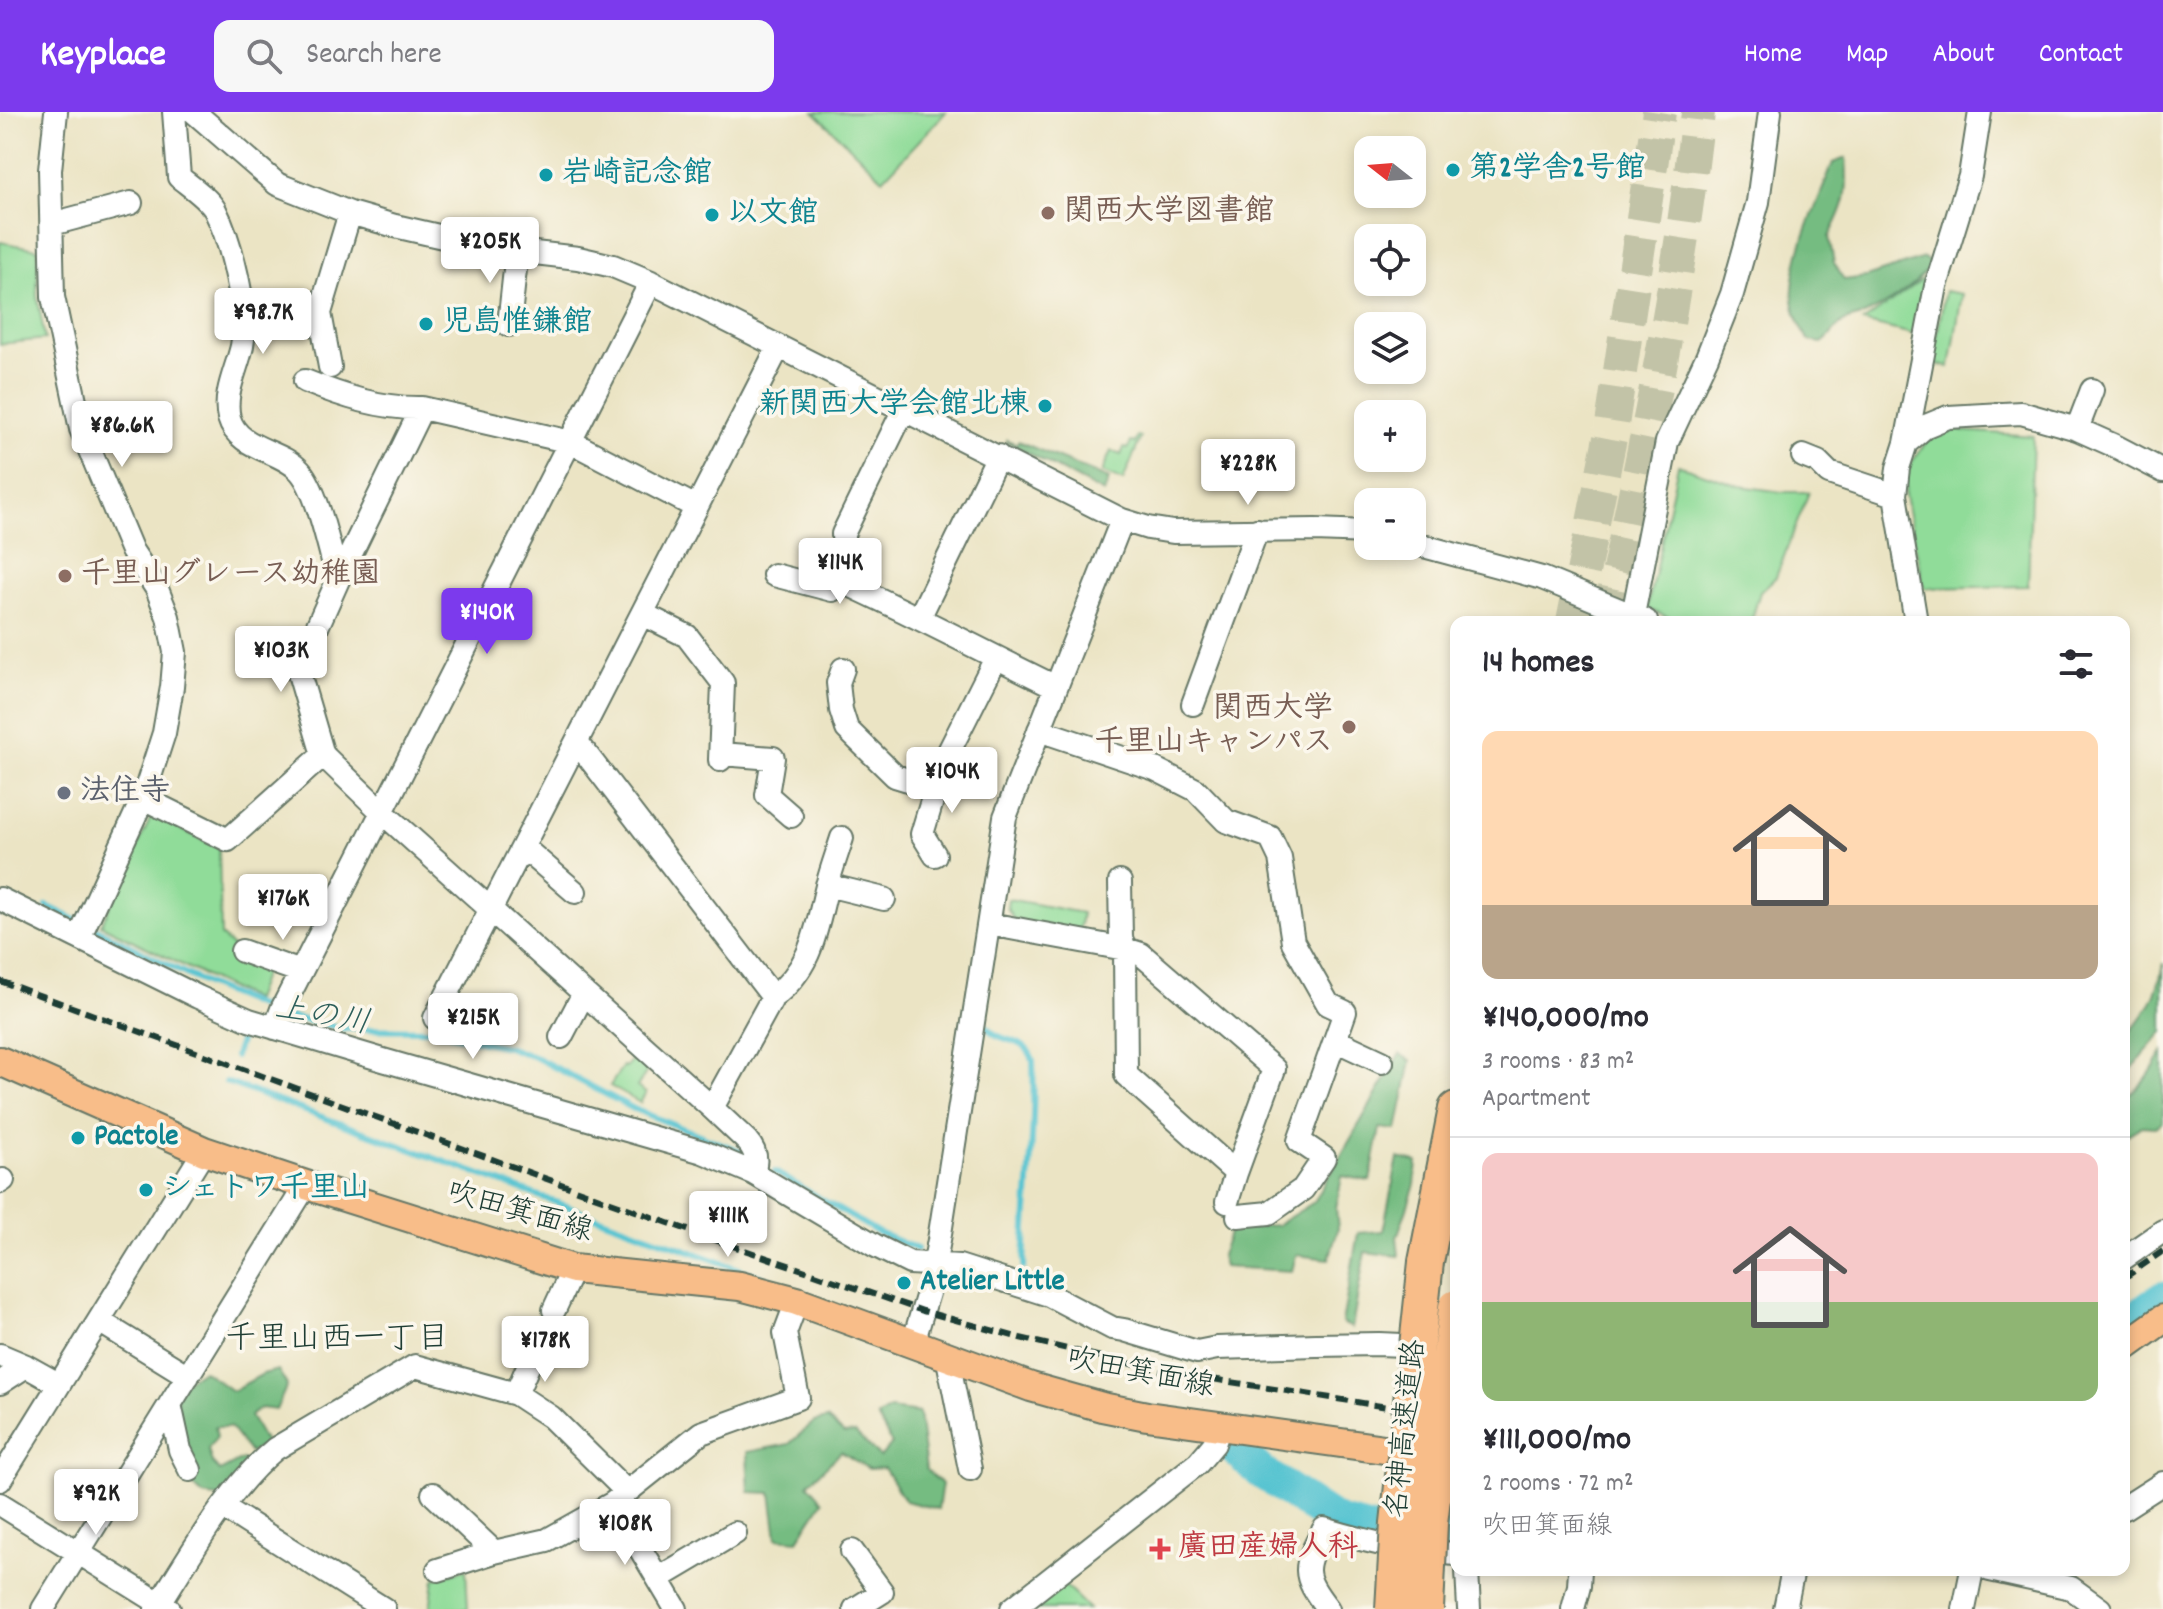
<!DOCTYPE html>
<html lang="en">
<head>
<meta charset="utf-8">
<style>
	:root { --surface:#fff; --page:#f7f7f7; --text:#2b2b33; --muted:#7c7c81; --line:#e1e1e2; --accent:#7c3aed }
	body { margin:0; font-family:Dekko,"Klee One",sans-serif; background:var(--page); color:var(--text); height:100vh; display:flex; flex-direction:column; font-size:30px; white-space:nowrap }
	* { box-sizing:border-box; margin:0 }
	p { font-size:26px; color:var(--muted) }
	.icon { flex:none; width:44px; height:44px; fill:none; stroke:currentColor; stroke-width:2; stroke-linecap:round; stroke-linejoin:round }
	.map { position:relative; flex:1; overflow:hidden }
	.panel { position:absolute; left:1450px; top:504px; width:680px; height:960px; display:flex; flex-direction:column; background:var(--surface); border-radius:16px; box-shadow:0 4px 12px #0003 }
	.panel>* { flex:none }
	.needle { width:52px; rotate:287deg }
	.fabs { position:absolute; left:1354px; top:24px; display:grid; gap:16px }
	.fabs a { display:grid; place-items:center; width:72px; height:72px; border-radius:16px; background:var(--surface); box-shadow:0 4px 12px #0003; font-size:40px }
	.price { position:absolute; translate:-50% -68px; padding:0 18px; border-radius:8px; background:#fff; color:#222; font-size:26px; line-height:52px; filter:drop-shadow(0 2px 4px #0008) }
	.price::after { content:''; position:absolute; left:50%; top:48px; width:24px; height:18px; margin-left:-12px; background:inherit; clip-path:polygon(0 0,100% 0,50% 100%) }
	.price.current { background:var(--accent); color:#fff }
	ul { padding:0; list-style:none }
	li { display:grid; align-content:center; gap:16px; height:424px; padding:0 32px }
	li+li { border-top:2px solid var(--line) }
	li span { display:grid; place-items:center; height:248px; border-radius:16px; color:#555 }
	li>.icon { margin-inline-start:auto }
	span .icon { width:144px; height:144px; fill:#fffc; stroke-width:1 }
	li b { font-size:34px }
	h2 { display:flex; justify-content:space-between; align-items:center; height:96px; padding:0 32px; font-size:34px }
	header { display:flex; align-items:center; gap:48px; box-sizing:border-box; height:112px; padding:0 40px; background:var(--accent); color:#fff }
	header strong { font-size:38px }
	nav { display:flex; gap:44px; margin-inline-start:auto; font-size:28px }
	.search { width:560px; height:72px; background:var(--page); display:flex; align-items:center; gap:20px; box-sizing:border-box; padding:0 28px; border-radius:16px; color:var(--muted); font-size:30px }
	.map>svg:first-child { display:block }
</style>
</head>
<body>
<header>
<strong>Keyplace</strong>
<div class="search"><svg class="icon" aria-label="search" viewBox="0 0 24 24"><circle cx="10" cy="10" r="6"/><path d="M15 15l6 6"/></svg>Search here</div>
<nav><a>Home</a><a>Map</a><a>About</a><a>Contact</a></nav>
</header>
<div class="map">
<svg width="2163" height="1497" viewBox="0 0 2163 1497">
	<rect width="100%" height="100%" fill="#fbf7ec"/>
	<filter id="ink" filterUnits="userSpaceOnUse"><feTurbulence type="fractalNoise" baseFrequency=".0125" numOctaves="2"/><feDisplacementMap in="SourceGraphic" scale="16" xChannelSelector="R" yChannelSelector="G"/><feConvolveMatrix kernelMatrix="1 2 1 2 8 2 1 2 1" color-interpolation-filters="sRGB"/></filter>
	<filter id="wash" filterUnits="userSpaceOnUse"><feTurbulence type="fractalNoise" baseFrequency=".006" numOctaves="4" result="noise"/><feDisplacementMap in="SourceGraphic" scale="32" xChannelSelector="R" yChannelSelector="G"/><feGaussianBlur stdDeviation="1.8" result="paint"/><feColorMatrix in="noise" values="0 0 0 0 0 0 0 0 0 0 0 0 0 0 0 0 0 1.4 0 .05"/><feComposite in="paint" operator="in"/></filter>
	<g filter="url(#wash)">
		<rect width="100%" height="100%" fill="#ebe4c4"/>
		<path fill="#90dc99" stroke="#588c66" stroke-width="2" d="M 814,0 L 946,0 L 883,67 Z
			M 0,130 L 38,137 L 37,183 L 45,227 L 0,232 Z
			M 1929,163 L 1916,223 L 1863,210 Z
			M 1945,179 L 1962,182 L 1950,255 L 1932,252 Z
			M 1948,318 L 2033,324 L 2028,474 L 1924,476 L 1905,384 L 1906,366 L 1911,351 L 1927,329 Z
			M 1138,324 L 1141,325 L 1123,369 L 1102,360 L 1111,339 L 1121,343 L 1124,336 L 1128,337 L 1131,330 L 1135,331 Z
			M 1678,353 L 1740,374 L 1782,380 L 1809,380 L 1776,465 L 1760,480 L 1751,510 L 1681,510 L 1647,497 Z
			M 152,703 L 219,736 L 221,824 L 245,846 L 267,853 L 254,888 L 101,813 Z
			M 1008,787 L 1082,801 L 1079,820 L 1013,807 L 1007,795 Z
			M 635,937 L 652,951 L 637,975 L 646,981 L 640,991 L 610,974 L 623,954 L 626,955 L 635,944 L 632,941 Z
			M 466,1457 L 468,1497 L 430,1497 L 434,1467 Z
			M 1061,1470 L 1089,1497 L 1025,1497 Z"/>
		<path fill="#74bc81" stroke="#4a7c5a" stroke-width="2" d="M 1846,46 C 1849,82 1846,93 1829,125 L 1834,151 L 1844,168 L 1866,165 L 1924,146 L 1932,153 C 1915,174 1889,192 1864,203 C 1858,206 1851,206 1845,209 C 1836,214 1831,225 1822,231 L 1809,229 C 1800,214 1791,194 1793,176 C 1796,133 1818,91 1833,51 Z
			M 1007,328 L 1016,332 L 1018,329 L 1109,367 L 1104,381 L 1007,330 Z
			M 2163,851 L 2163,920 L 2124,965 L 2124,926 C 2146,904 2159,882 2163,851 Z
			M 2163,940 L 2163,1010 L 2156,1015 L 2142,1014 L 2124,1025 L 2124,987 C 2141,977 2153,957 2163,940 Z
			M 1400,942 L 1411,949 L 1397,1018 L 1380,1016 L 1370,1069 L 1342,1064 L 1336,1096 L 1338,1117 L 1329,1147 L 1296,1143 L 1292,1159 L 1224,1155 L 1221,1143 L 1231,1117 L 1277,1113 L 1314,1090 Z
			M 1398,1046 L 1417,1050 L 1415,1073 L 1397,1125 L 1399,1144 L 1365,1140 L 1352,1216 L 1342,1211 L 1358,1121 L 1383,1119 Z
			M 203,1258 L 232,1279 L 263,1262 L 278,1258 L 287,1273 L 276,1298 L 261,1296 L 250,1304 L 266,1332 L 250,1341 L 230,1315 L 215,1315 L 217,1325 L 208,1337 L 212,1351 L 220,1359 L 242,1347 L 253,1352 L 223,1386 L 203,1383 L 183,1364 L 176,1275 Z
			M 890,1297 L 919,1301 L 926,1358 L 942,1372 L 938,1397 L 905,1389 L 884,1356 L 869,1357 L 841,1340 L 808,1372 L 823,1389 L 798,1428 L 777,1426 L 771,1381 L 749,1380 L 747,1340 L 789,1332 L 814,1310 L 827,1307 L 844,1322 L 855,1321 L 880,1345 L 892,1332 L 877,1305 Z"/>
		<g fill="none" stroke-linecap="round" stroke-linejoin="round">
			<path stroke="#58c4d1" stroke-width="6" d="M 47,794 L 80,810
				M 90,814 L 208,873 L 275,901
				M 286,904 L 346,917 L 430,918 L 507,935 L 537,946 L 634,997 L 740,1039
				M 986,914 C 1000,933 1025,923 1033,948 C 1036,1018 1026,1086 1024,1155
				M 235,944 L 244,918
				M 226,970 L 775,1170
				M 775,1060 L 879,1121 L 917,1137"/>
			<path stroke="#58c4d1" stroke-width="34" d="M 2124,1214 L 2163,1186
				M 1230,1333 L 1261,1360 L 1336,1410 L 1379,1421 L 1443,1428 L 1456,1426"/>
		</g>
	</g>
	<g filter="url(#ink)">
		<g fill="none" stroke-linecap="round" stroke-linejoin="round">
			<path stroke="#c2c3a7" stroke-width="34" stroke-dasharray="34 17" stroke-linecap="butt" d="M 1573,510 L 1610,326 L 1659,0
				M 1608,510 C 1644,341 1680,172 1698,0"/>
			<defs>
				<path id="minor" d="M 56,0 L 50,58 L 53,185 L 81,317 L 132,439 L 157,477 L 168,505 L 175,540 L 172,575 L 164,621 L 143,686 L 79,826
					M 174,0 L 179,65 C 190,74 208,86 215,98 C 231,129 249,200 242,234 C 237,257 223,282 229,306 C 238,338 280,337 300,359 C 318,379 330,440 338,468
					M 194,0 L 277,72 L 350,101 L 395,114 L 491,136 L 578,146 L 613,154 L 651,170 L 1122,408 L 1148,416 L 1173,420 L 1315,418 L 1368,420
					M 52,112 L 131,91
					M 509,213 L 517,139
					M 330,255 L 320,201 L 350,101
					M 305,269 C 342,284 381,297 422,296
					M 904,297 L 843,422 L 845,471 C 917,504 986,541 1056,575
					M 2077,317 L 2092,278
					M 1906,331 L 1936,174 L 1970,64 L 1980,0
					M 1803,344 L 1818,350 L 1829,361 L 1895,383
					M 696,395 L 571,330 L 422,296 L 338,468 L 298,558 L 323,643 L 382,700 L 712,996 L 747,1029 C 756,1039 758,1048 753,1061
					M 1412,431 L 1542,466 L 1646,509
					M 774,463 L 832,478 L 845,471
					M 643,502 L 687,524 L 723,571 L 720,648
					M 1633,503 L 1667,330 L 1707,245 L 1732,182 L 1758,90 L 1770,0
					M 919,506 L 998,344
					M 1916,510 L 1895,383 L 1898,356 L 1906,331 L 1926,314 L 1948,305 L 2021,301 L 2077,317 L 2115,334 L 2163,359
					M 843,557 L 838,571 L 841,598 L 847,617 L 895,664 L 931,675 L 996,546
					M 1193,592 L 1257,418
					M 1039,618 L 1155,657 L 1196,678 L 1226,709 L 1270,725 L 1280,746 L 1293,830 L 1328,892 L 1345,900 L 1299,1029 L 1324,1046 L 1303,1077 L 1269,1101 L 1238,1104
					M 577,630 L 773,885 L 712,996
					M 721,642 L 773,646 L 767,683 L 791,704
					M 931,675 L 932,689 L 922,722 L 935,743
					M 143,686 L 228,728 L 323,643
					M 523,735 L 575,780
					M 827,773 L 884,787
					M 0,787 L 198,885 L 249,908 L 383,948 L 703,1040 L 753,1061 L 874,1133 L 910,1151 L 959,1154 L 1049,1183 L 1112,1216 L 1124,1218 L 1197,1240 L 1217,1236 L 1316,1233 L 1379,1232 L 1427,1234
					M 989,812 L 1125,837 L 1141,842 L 1274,957 L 1236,1061 L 1126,963 L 1125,837 L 1121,826 L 1120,770
					M 242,839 L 301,860
					M 773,885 C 812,856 816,818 827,774 C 831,758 837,742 842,726
					M 435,906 L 778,236
					M 275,916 L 282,897 L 651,170
					M 561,925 L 584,881
					M 1335,928 L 1382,950
					M 0,1070 L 3,1068
					M 1227,1090 L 1236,1061
					M 2124,1146 L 2163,1119
					M 554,1198 L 573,1157
					M 99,1209 L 188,1264
					M 913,1231 L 931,1171 L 939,1128 L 1005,705 L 1122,408
					M 0,1243 L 26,1254 L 53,1269 L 61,1270
					M 947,1243 L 970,1357
					M 0,1271 L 26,1254
					M 516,1282 L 533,1243
					M 170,1292 L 180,1338 L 190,1358
					M 0,1368 L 204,1039
					M 433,1382 L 494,1440
					M 613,1391 L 676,1497
					M 0,1392 L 169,1497
					M 223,1395 L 384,1497
					M 2124,1396 L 2163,1371
					M 852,1439 L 882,1480 L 855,1497
					M 438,1458 L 494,1440 L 547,1428 L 613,1391 L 701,1321 L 798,1286 L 785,1221 L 797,1189
					M 1467,1458 L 1469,1497
					M 1990,1458 L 2071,1476 L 2100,1497
					M 659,1466 L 735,1421
					M 43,1497 L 306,1073
					M 156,1497 C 189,1445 228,1376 275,1337 L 415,1254 L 516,1282 L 551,1305 L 627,1380
					M 1012,1497 L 1198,1351 L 1214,1332 L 1220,1314
					M 1328,1497 C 1301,1462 1303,1456 1324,1417 C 1371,1431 1407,1439 1456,1442
					M 1573,1497 L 1579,1474 L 1580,1458
					M 1785,1497 L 1793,1458
					M 1964,1497 L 1972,1458"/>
				<path id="major" d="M 0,949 L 204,1039 L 306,1073 L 573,1157 L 740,1174 L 797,1189 L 1031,1275 L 1102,1295 L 1147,1304 L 1456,1347
					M 2124,1235 L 2163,1207"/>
				<path id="highway" d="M 1426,1150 L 1456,997"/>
			</defs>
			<use href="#minor" stroke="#676" stroke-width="26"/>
			<use href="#major" stroke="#676" stroke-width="32"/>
			<use href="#highway" stroke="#676" stroke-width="38"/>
			<use href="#minor" stroke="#fff" stroke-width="22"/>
			<use href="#major" stroke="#f8bd89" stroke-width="28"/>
			<use href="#highway" stroke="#f8bd89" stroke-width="34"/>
			<path stroke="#1f3d34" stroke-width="6" stroke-dasharray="12 6" stroke-linecap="butt" d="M 0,869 L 721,1130 L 923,1199 L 1020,1226 L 1162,1259 L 1456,1306
				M 2124,1166 L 2163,1139"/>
			<defs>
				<path id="highway-bridge" d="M 1393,1497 L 1398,1411 L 1426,1150
					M 1426,1497 L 1430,1411 L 1456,1195"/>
			</defs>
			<use href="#highway-bridge" stroke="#676" stroke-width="38" stroke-linecap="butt"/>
			<use href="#highway-bridge" stroke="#f8bd89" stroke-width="34"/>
		</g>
	</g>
	<g fill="#0f9aa8" stroke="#fbf7ec" stroke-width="3">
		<circle cx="1453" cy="58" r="8"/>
		<circle cx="546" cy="63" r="8"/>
		<circle cx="712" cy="103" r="8"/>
		<circle cx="426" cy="212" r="8"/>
		<circle cx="1045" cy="294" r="8"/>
		<circle cx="78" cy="1026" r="8"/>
		<circle cx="146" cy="1078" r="8"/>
		<circle cx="904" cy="1171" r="8"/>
	</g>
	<g fill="#8d6e63" stroke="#fbf7ec" stroke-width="3">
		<circle cx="1048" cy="101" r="8"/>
		<circle cx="65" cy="464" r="8"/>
		<circle cx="1349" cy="615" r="8"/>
	</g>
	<circle fill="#6b7280" stroke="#fbf7ec" stroke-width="3" cx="64" cy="681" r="8"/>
	<path fill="#e0444e" stroke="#fbf7ec" stroke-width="3" d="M1156 1425h8v8h8v8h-8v8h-8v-8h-8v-8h8z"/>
	<g text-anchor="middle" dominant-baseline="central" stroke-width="7" stroke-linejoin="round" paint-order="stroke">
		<g font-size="30" font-weight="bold" fill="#0d838f" stroke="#fbf7ec" text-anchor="start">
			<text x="1469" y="58">第2学舎2号館</text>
			<text x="562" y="63">岩崎記念館</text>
			<text x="728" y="103">以文館</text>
			<text x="442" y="212">児島惟鎌館</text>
			<text x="1029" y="294" text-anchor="end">新関西大学会館北棟</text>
			<text x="94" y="1026">Pactole</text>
			<text x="162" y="1078">シェトワ千里山</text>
			<text x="920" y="1171">Atelier Little</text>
		</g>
		<g font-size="30" font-weight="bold" fill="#785e54" stroke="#fbf7ec" text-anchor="start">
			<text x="1064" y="101">関西大学図書館</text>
			<text x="81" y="464">千里山グレース幼稚園</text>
			<text x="1333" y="598" text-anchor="end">関西大学<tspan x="1333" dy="34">千里山キャンパス</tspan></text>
		</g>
		<g font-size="30" font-weight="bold" fill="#5b616d" stroke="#fbf7ec" text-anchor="start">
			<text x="80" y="681">法住寺</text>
		</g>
		<g font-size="30" fill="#1f3d34" stroke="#fbf7ec">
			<text transform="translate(519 1102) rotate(16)">吹田箕面線</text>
			<text transform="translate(1140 1263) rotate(11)">吹田箕面線</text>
			<text transform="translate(1408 1317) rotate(-84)">名神高速道路</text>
		</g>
		<g font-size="30" font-weight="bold" fill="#be3a42" stroke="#fbf7ec" text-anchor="start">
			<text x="1178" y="1437">廣田産婦人科</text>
		</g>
		<g font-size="32" font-style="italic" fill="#2d5f5b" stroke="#fbf7ec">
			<text transform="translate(322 906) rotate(10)">上の川</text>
		</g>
		<g font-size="32" fill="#1f3d34" stroke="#fbf7ec">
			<text x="337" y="1229">千里山西一丁目</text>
		</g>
	</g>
</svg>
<div class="fabs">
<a><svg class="needle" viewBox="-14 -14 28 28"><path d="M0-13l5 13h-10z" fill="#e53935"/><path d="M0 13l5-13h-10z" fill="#7c7c81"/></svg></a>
<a><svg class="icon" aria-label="locate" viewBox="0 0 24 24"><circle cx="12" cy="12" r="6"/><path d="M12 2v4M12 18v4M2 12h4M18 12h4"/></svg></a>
<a><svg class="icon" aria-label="layers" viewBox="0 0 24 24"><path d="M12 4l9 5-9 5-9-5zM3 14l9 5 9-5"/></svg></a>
<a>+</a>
<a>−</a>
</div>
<b class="price" style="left:490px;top:173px">¥205K</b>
<b class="price" style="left:263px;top:244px">¥98.7K</b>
<b class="price" style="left:122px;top:357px">¥86.6K</b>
<b class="price" style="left:1248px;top:395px">¥228K</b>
<b class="price" style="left:840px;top:494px">¥114K</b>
<b class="price current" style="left:487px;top:544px">¥140K</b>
<b class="price" style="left:281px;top:582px">¥103K</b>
<b class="price" style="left:952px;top:703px">¥104K</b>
<b class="price" style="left:283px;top:830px">¥176K</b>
<b class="price" style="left:473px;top:949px">¥215K</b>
<b class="price" style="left:728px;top:1147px">¥111K</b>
<b class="price" style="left:545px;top:1272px">¥178K</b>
<b class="price" style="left:96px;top:1425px">¥92K</b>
<b class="price" style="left:625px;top:1455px">¥108K</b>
<section class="panel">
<h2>14 homes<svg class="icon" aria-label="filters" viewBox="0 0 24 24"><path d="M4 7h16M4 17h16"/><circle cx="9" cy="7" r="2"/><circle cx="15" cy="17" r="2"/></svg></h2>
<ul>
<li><span style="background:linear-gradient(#ffd9b3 70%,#b9a48a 0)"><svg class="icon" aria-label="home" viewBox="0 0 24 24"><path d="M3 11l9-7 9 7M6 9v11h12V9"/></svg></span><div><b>¥140,000/mo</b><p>3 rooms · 83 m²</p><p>Apartment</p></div></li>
<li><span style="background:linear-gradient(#f6c9c9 60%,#8fb573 0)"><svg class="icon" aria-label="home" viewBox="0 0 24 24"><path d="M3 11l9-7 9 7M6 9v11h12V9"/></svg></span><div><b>¥111,000/mo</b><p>2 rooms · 72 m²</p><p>吹田箕面線</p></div></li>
</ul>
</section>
</div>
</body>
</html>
